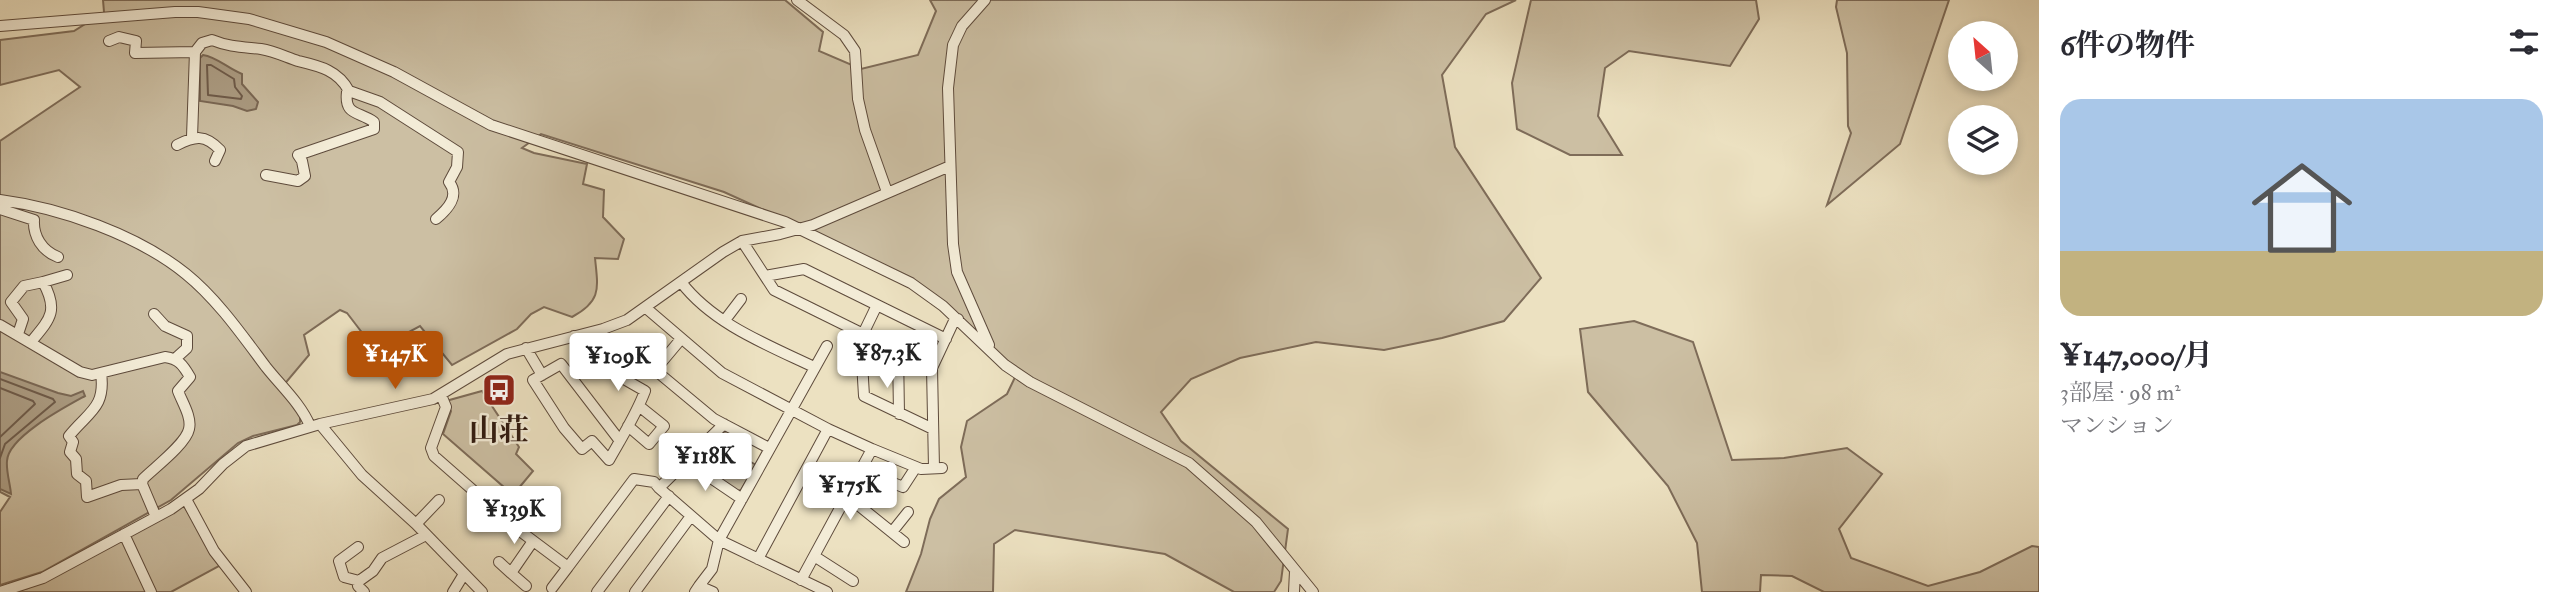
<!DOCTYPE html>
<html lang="ja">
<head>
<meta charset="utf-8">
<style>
	:root { --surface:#fff; --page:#f2f2f3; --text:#2b2b33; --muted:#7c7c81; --accent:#b45309 }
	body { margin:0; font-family:"IM FELL Double Pica","Noto Serif JP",serif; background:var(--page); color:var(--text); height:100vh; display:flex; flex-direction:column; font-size:26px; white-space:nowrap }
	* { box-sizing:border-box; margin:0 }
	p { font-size:23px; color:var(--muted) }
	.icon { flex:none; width:38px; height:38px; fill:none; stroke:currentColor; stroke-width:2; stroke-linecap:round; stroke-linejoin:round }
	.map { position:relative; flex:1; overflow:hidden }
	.details { display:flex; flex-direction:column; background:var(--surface); width:525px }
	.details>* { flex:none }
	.needle { width:46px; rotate:333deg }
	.buttons { position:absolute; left:1948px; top:21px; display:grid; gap:14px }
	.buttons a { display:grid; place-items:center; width:70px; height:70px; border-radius:50%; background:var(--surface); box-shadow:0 4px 10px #0003; font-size:35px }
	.price { position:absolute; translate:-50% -60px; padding:0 16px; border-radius:7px; background:#fff; color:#222; font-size:23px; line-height:46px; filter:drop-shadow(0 2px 4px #0008) }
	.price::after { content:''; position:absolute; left:50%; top:42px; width:21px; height:16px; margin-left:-10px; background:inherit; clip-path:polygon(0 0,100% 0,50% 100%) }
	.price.current { background:var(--accent); color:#fff }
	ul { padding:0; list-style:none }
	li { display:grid; align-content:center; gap:14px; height:371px; padding:0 21px }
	li span { display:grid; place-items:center; height:217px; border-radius:21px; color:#555 }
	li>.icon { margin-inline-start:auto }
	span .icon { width:126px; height:126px; fill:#fffc; stroke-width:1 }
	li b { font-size:30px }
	h2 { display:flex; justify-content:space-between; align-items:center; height:84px; padding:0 21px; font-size:30px }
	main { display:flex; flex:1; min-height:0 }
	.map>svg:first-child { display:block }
</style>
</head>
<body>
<main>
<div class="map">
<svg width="2039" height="592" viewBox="0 0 2039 592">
	<rect width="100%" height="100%" fill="#ece1c1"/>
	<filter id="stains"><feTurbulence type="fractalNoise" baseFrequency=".00286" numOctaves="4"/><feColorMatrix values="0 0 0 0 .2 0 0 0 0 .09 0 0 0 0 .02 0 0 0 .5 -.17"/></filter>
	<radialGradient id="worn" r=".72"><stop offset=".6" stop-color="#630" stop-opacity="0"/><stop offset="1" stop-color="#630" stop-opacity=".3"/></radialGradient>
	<path fill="#ccbfa3" stroke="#7e6c59" stroke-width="2" d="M 103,0 L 785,0 L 823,32 L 819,51 L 861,69 L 918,55 L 936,11 L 930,0 L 1516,0 L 1486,14 L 1442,75 L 1455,147 L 1541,278 L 1504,321 L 1442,338 L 1384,350 L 1316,342 L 1240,358 L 1191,379 L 1161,412 L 1181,441 L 1288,529 L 1281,581 L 1274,592 L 1234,592 L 1165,554 L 1015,530 L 994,544 L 993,592 L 906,592 L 921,554 L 930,519 L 939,499 L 966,477 L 961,447 L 967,421 L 1007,394 L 1018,371 L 916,283 L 828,239 L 724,192 L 541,134 L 522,148 L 534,153 L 587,164 L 583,184 L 604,190 L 603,217 L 624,239 L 618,259 L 595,258 C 598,288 602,301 572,317 L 544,307 L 531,314 L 517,329 L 452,365 L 420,326 L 405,334 L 383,360 L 347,313 L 340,310 L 304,335 L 309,355 L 282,387 L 300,415 L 300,422 L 297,425 L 253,436 L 238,443 L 171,500 L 42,572 L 0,585 L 0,512 L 10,497 L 0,492 L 0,141 L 80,87 L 59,70 L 0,85 L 0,40 L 74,31 L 104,12 Z
		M 1531,0 L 1756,0 L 1759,19 L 1730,66 L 1629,51 L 1605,68 L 1598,116 L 1622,155 L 1570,155 L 1517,129 L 1512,83 Z
		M 1837,0 L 1949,0 L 1900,144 L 1827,205 L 1851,133 L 1848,126 L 1847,53 L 1836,7 Z
		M 1634,321 L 1693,342 L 1732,460 L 1784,458 L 1847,448 L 1882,474 L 1839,529 L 1851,558 L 1928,586 L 1980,572 L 2032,546 L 2039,547 L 2039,592 L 1824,592 L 1792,576 L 1761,575 L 1760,592 L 1702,592 L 1697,543 L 1668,486 L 1588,392 L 1580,329 Z
		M 482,391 L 519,447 L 516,454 L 533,471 L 513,495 L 443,434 L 451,411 L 446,401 Z
		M 729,431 L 745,440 L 737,454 L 756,465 L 741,490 L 737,491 L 696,463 L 696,458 L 722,432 Z
		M 186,501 L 184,506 L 221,565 L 171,592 L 14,592 L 28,588 L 122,540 Z"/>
	<path fill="#ac9d84" stroke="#7a6855" stroke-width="2" d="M 203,55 C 217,57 227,68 242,74 L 242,84 L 258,102 L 256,109 L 247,111 L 233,106 L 200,101 L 200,58 Z
		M 0,372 L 58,393 L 71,396 L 83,391 L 85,396 C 65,407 8,437 7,461 C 6,471 10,483 11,494 L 0,489 Z"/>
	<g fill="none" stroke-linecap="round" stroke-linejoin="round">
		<path stroke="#6e5b4a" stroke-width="2" d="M 207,65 L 211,65 L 234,79 L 235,87 L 242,96 L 241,99 L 208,95 Z
			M 0,379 L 53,399 L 55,402 L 5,444 L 0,458
			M 0,388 L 33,401 L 35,404 L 0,437"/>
		<defs>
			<path id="minor" d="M 797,0 L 844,35 L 855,51 L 858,99 L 865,130 L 887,192
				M 985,0 L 962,26 L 953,45 L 948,88 L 953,244 L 957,272 L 989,345
				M 0,26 L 175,12 L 198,12 L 249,19 L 326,42 L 394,72 L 491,125 L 785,222 L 911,283 L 943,306 L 1005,365 L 1030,382 L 1189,463 L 1256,522 L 1313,592
				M 109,41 L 119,37 L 136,41 L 135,53 L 195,52
				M 192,137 L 195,52 L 202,43 L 212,40 C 229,47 243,47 261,49 C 274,51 286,57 298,61 C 319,66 338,70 349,91 L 380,102 L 458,152 L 457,167 L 449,182 C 460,196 448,209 436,219
				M 177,145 C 195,136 205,134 220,150 L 215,161
				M 266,175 L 298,181 L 305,176 L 302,161 L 298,155 L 374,129 L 374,122 C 359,111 344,116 347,92
				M 0,200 C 61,208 138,235 186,274 C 217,299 242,335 266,367 C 281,386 301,404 310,426
				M 0,209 L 34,220 C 33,236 42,251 58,257
				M 742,241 L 774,290 L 932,368 L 954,321 L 958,319
				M 765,276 L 804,269 L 946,339
				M 681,282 C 713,324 768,345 814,367
				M 877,305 L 863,334 L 861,345 L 864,396 L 933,429
				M 646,308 L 722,373 L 828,429 L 872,449 L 921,469 L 942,468
				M 154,314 L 165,326 L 187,336 L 187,348 L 176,358
				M 725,320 L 741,299
				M 0,325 L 80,372 L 92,375 L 165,357 C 179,359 183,365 190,377 L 178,391 C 182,402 192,417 189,429 C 186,444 154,468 143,479 L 142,484 L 156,517
				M 18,334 L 23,319 L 11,302 L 24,286 L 43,282
				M 574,336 L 624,379 L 645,391 C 636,415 622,437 609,460 L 592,441 L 582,449 L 564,428 L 533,380 L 561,364 L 620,441
				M 681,339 L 655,370 L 714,419 L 769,448
				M 31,342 C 50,319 59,311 43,282 L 67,275
				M 526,348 L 542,375
				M 898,351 L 899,414
				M 932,368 L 934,468
				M 101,373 C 106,408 88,412 69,436 L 73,442 L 70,452 L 76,459 L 77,474 L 86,481 L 87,497 L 121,485 L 142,484
				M 441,395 L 446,407 L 431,448 L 434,456 L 516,528 L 568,567 L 634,479 L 654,482 L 659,488
				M 320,424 L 362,475 L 416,524 L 482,592
				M 724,424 L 659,488 L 719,540 L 827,592
				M 628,426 L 649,444 L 664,426 L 639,406
				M 686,461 L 742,499
				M 861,470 L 903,487 L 916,467
				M 847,496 L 904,542
				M 186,499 L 214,551 L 246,592
				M 416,524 L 439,500
				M 892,532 L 908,512
				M 124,534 L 151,592
				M 358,547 L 339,561 L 344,577 L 359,581
				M 814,556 L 853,581
				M 758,559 L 828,429
				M 499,562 L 511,573
				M 801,580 L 872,449
				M 526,586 L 511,573 L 533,541
				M 699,586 L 712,569 L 719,540 L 827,346
				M 552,588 L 568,567
				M 0,592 L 43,578 L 171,509 L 199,489 L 223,464 L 246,446 L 320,424 L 433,399 L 507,354 L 603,329 L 627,320 L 723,252 L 742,241 L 780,234 L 813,225 L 950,166
				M 364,592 L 358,586 L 359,581 L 373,571 L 382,558 L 426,535
				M 453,592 L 464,574
				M 597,592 L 669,496
				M 635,592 L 691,516
				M 695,592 L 699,586 L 713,592
				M 1294,592 L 1295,571"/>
		</defs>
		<use href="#minor" stroke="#5e4b3c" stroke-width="12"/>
		<use href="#minor" stroke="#f3ecd7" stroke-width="10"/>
	</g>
	<defs>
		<symbol id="bus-square" viewBox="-11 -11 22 22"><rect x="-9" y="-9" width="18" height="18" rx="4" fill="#8f2418" stroke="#f3ecd7"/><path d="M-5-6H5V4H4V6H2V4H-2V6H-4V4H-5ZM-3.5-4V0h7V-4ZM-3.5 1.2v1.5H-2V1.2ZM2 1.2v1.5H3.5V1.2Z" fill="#fff"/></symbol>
	</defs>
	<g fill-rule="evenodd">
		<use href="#bus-square" x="480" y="371" width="38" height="38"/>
	</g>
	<g text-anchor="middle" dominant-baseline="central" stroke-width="5" stroke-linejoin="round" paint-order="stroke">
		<g font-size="30" font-weight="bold" fill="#2f190f" stroke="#f3ecd7">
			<text x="499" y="430">山荘</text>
		</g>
	</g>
	<rect width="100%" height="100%" filter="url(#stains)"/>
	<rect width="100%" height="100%" fill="url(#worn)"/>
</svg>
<div class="buttons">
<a><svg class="needle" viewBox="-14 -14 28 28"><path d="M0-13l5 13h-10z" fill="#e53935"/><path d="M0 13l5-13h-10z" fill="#7c7c81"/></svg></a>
<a><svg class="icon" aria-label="layers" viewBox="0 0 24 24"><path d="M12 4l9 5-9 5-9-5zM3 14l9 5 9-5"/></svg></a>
</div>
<b class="price" style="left:887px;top:390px">¥87.3K</b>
<b class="price current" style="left:395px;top:391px">¥147K</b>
<b class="price" style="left:618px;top:393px">¥109K</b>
<b class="price" style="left:705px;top:493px">¥118K</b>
<b class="price" style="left:850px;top:522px">¥175K</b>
<b class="price" style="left:514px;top:546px">¥139K</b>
</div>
<section class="details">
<h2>6件の物件<svg class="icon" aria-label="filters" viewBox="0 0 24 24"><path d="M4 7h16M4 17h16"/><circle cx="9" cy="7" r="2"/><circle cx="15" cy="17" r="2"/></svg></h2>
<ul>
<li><span style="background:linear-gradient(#a9c7e8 70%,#c2b280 0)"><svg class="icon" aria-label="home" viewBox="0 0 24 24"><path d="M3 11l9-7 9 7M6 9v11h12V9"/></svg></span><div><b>¥147,000/月</b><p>3部屋 · 98 m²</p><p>マンション</p></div></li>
</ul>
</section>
</main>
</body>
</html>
